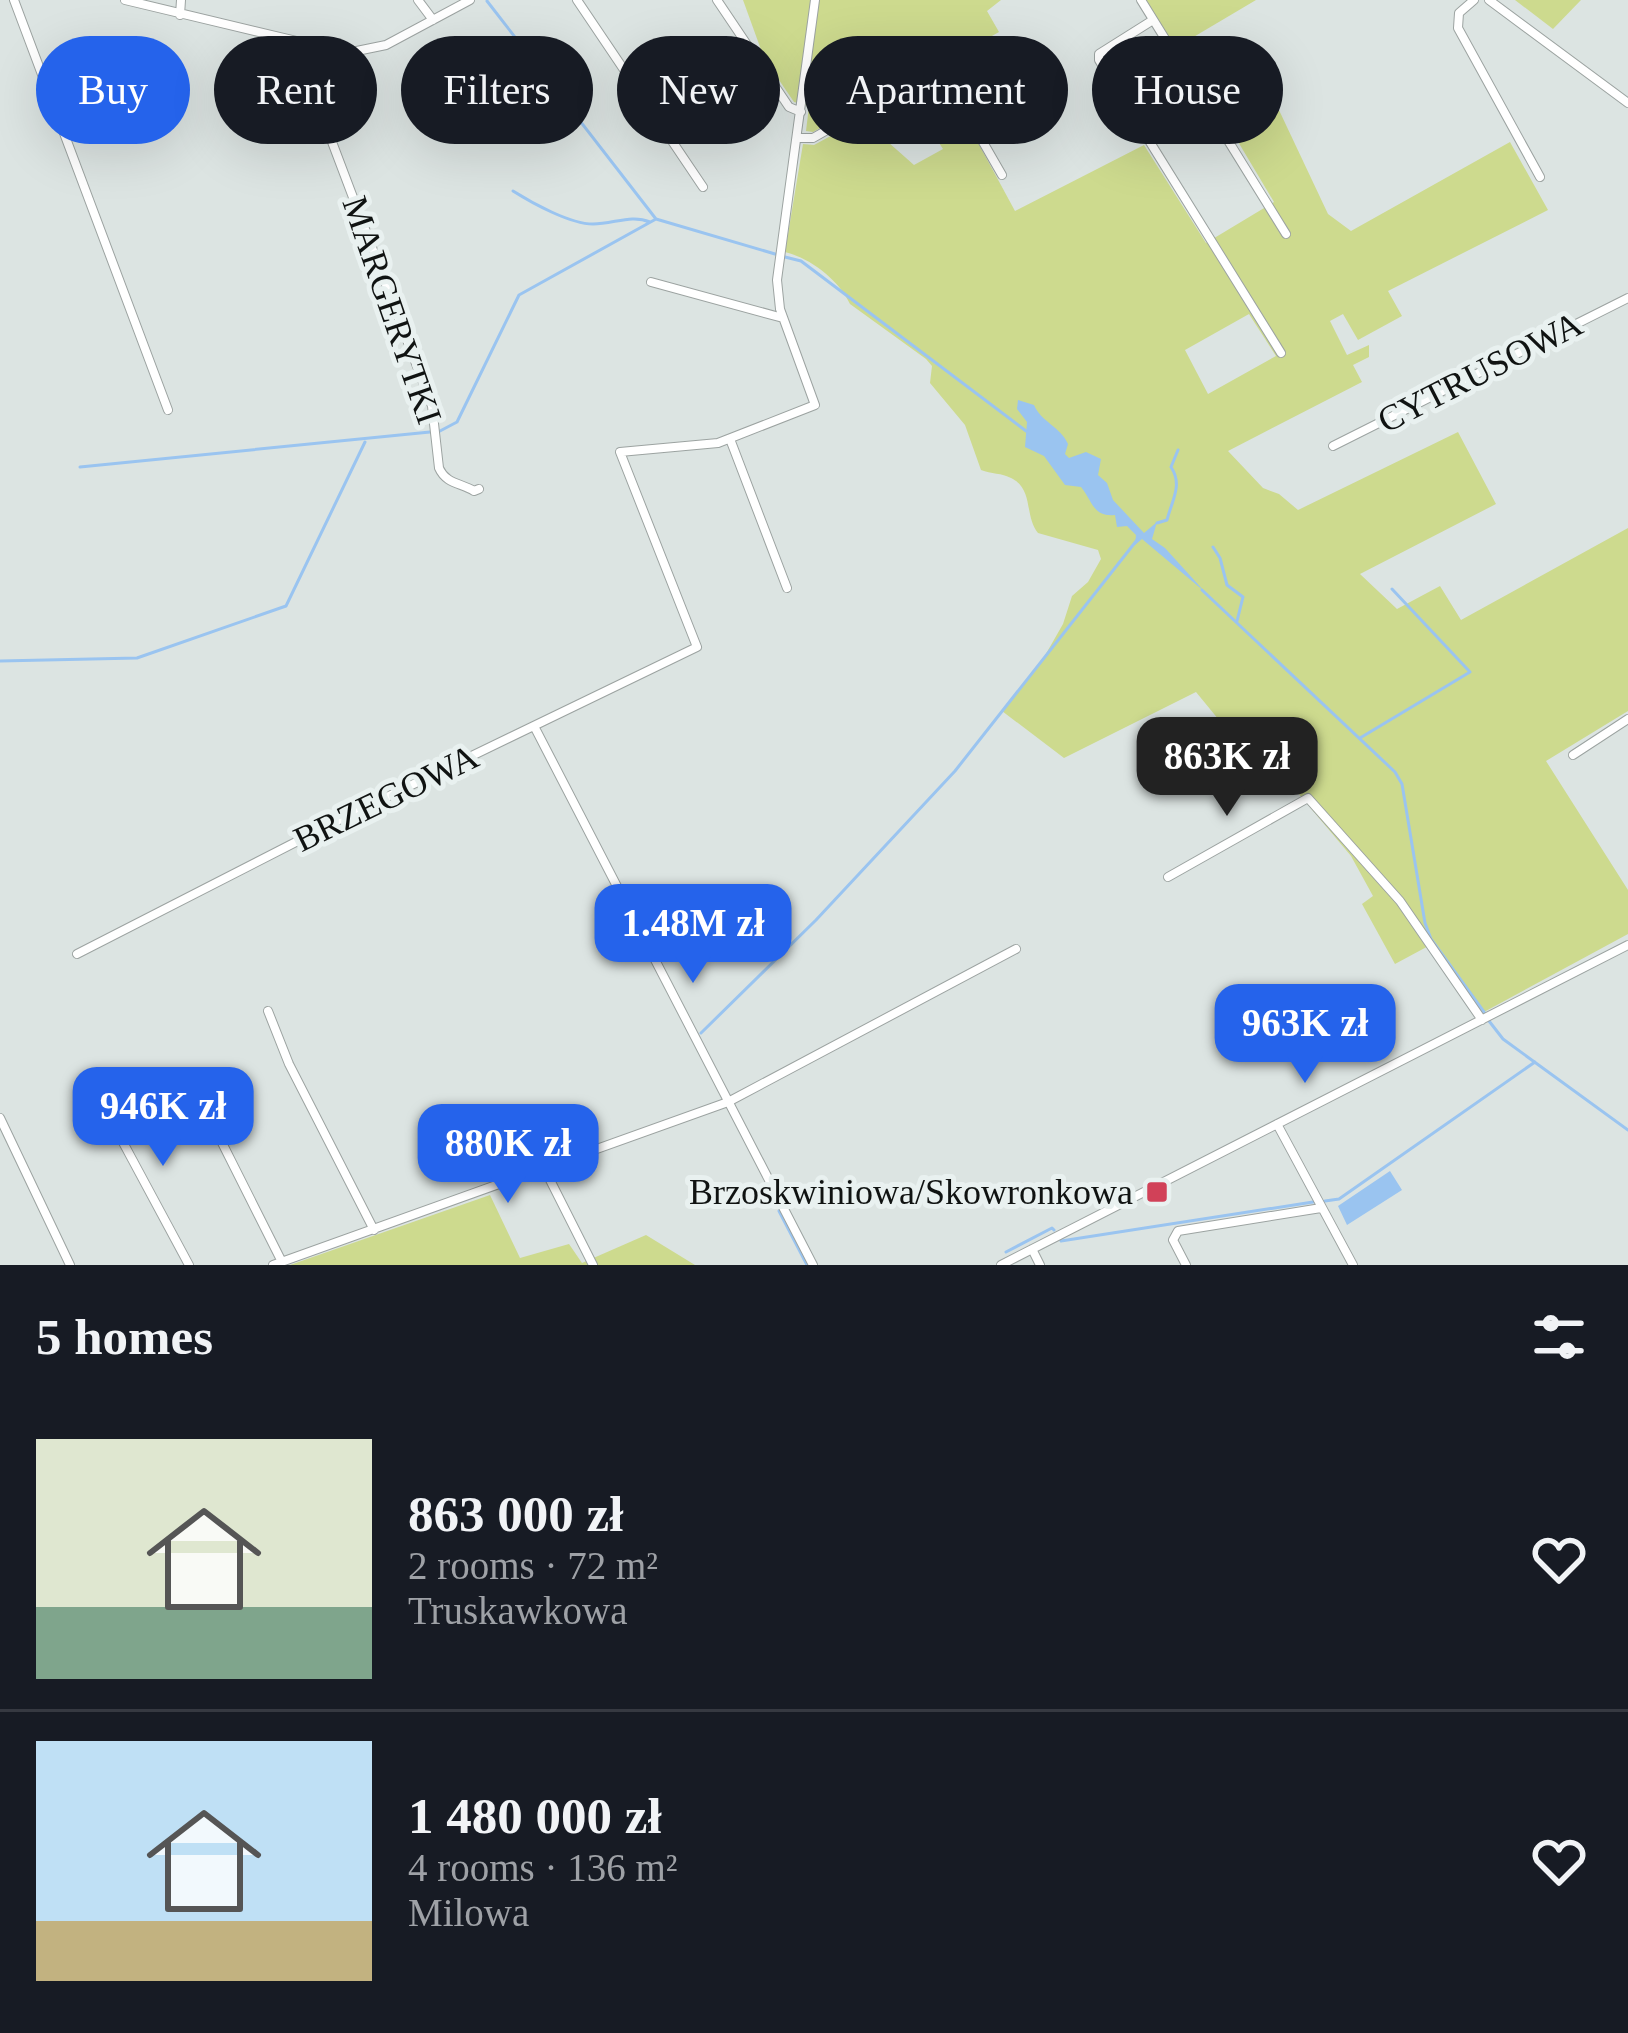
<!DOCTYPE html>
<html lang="en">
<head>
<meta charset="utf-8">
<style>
	:root { --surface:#171b24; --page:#242831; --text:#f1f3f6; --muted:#9ea1a6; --line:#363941; --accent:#2563eb }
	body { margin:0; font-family:"Times New Roman",serif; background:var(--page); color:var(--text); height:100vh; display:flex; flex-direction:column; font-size:45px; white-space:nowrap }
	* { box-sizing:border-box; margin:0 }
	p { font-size:39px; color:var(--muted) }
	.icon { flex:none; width:66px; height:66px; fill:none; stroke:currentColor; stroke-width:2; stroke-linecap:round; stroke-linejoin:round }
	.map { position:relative; height:1265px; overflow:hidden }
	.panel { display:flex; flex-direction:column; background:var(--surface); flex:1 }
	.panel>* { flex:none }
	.banner { position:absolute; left:36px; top:36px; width:1557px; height:108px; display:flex; gap:24px }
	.price { position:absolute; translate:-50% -102px; padding:0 27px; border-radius:24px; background:var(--accent); color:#fff; font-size:39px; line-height:78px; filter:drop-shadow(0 3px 6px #0008) }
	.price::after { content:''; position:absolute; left:50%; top:72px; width:36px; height:27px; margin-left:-18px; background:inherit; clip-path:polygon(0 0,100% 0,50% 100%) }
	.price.active { background:#222; color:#fff }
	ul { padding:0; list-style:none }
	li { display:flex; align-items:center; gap:36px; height:300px; padding:0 36px }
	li+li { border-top:3px solid var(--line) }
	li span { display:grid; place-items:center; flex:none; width:336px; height:240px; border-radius:0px; color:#555 }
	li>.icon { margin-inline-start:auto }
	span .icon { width:144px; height:144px; fill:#fffc; stroke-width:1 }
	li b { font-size:51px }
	h2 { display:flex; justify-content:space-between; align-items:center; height:144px; padding:0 36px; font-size:51px }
	.tag { padding:0 42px; border-radius:54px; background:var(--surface); box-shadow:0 12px 48px #0002; font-size:42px; line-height:108px }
	.tag.active { background:var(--accent); color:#fff }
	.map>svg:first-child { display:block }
</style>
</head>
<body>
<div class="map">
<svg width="1628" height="1265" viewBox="0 0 1628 1265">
	<rect width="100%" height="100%" fill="#dce4e2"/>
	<path fill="#cdda8e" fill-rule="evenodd" d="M 743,0 L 1001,0 L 987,11 L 999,32 L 937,67 L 1015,211 L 1144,145 L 1206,243 L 1274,202 L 1206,88 L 1253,55 L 1328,214 L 1351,231 L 1510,142 L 1548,210 L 1388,291 L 1402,316 L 1358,340 L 1343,314 L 1330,321 L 1347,355 L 1369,345 L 1369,357 L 1353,365 L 1362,382 L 1228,451 L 1263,488 L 1279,494 L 1298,510 L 1458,432 L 1496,504 L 1360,574 L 1397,609 L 1440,586 L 1461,620 L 1628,528 L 1628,711 L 1546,761 L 1628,890 L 1628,934 L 1484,1012 L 1434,943 L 1395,964 L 1362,904 L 1373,896 L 1351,856 L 1287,780 L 1274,787 L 1196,692 L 1064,758 L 1002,711 L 1043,659 L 1063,624 L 1072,596 L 1088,582 L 1101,559 L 1098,550 L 1038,533 C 1024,516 1034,489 1011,478 C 1002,473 991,474 981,470 L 965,425 L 930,383 L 932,366 L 926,359 L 850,304 C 839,280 810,258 785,252 L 803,144 L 814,145 L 862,119 L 914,165 L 943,149 L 900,83 L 813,132 L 806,131 L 809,106 L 794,102 L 764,58 ZM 1249,314 L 1276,356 L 1208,394 L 1185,350 Z
		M 1146,0 L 1256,0 L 1175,48 Z
		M 1515,0 L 1581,0 L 1553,29 Z
		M 490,1195 L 520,1258 L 569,1244 L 582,1263 L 646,1235 L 695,1265 L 290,1265 Z"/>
	<path fill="#9ac4f0" d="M 1018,400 L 1034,405 C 1041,422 1060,426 1068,444 L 1065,454 L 1069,458 L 1086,452 L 1101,459 L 1098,475 L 1107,483 L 1113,500 L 1144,533 L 1157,522 L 1152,539 L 1165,548 L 1205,592 L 1142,539 L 1135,545 L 1136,535 L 1127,526 L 1117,527 L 1115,515 C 1093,517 1093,502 1081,487 L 1065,485 L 1044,456 L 1025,447 L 1027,422 L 1017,409 Z
		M 1390,1171 L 1402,1190 L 1347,1225 L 1338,1206 Z"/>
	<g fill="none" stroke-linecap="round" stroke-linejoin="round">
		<path stroke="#9ac4f0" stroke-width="3" d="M 487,1 L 656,219 L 775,254
			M 513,191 C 532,203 570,224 593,224 C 614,224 631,214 650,222
			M 785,257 L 801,261 L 1026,431
			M 440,431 L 457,422 L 519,295 L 656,219
			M 80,467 L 430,432
			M 1157,523 L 1167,520 C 1172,500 1183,485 1171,467 L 1178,450
			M 1213,547 L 1220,558 L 1227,585 L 1243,597 L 1237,621
			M 1202,590 L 1395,772 L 1402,784 L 1425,923 L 1431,939 L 1484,1012
			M 0,661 L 137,658 L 286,606 L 365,442
			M 1360,738 L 1470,672 L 1392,589
			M 1489,1021 L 1503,1039 L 1628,1130
			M 701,1033 L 816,920 L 955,771 L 1137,540
			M 1325,1201 L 1339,1199 L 1535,1062
			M 779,1211 L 807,1265
			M 1061,1241 L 1313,1202
			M 1006,1252 L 1052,1228 L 1054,1230"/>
		<defs>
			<path id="minor" d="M 14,0 L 168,410
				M 125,0 L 347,53 L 386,45 L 470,0
				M 418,0 L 433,20
				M 577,0 L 703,187
				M 717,0 L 789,107 L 801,112
				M 1141,0 L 1286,234
				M 1474,0 L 1459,13 L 1458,28 L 1540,177
				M 1489,0 L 1628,103
				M 180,15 L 181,0
				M 1153,20 L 1099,54 L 1099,60 L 1281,353
				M 300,44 L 301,60 L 432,406 L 439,468 C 446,484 461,483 474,491 L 479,489
				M 797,138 L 813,138 L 896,91 L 942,71 L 1002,175
				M 651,282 L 783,318
				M 730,439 L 787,588
				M 1333,446 L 1628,298
				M 534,726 L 813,1265
				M 1573,755 L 1628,719
				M 1168,877 L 1308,798 L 1400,901 L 1482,1020
				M 77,954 L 333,823 L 697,647 L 620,452 L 718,443 L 815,405 L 780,309 L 777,280 L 815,0
				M 268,1011 L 289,1064 L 374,1230
				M 189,1077 L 282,1262
				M 97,1094 L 189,1265
				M 0,1118 L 70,1265
				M 1277,1124 L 1353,1265
				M 545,1170 L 593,1265
				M 1032,1249 L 1040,1265
				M 273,1265 L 728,1102 L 1016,949
				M 1001,1265 L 1628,945
				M 1186,1265 L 1173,1240 L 1178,1231 L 1321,1208"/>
		</defs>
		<use href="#minor" stroke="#9ca3a1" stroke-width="10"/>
		<use href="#minor" stroke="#fff" stroke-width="8"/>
	</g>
	<rect fill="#d14158" stroke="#e9f1f0" stroke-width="4.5" x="1145" y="1180" width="24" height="24" rx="6"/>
	<g text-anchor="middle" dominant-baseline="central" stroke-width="10" stroke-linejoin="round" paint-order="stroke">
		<g font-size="36" fill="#101312" stroke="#e9f1f0">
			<text transform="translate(392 310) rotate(71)">MARGERYTKI</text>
			<text transform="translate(1480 372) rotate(-27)">CYTRUSOWA</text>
			<text transform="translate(386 798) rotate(-26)">BRZEGOWA</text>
		</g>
		<g font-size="36" fill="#101312" stroke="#e9f1f0" text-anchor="end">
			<text x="1133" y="1192">Brzoskwiniowa/Skowronkowa</text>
		</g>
	</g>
</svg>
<b class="price active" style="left:1227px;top:819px">863K zł</b>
<b class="price" style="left:693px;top:986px">1.48M zł</b>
<b class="price" style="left:1305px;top:1086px">963K zł</b>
<b class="price" style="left:163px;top:1169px">946K zł</b>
<b class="price" style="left:508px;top:1206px">880K zł</b>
<div class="banner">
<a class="tag active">Buy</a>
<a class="tag">Rent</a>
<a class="tag">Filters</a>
<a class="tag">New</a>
<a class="tag">Apartment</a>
<a class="tag">House</a>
</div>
</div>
<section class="panel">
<h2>5 homes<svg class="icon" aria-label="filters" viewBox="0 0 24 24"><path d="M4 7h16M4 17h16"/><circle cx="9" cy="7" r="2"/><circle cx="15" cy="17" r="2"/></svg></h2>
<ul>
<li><span style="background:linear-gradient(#dfe7d0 70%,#7fa58c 0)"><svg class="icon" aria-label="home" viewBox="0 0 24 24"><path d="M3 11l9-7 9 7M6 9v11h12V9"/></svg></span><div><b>863 000 zł</b><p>2 rooms · 72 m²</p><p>Truskawkowa</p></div><svg class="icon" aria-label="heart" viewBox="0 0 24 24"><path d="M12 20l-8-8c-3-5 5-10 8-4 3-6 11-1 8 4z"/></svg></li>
<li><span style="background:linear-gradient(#bfe0f5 75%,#c2b280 0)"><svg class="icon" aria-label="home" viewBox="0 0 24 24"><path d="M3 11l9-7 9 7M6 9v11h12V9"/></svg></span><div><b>1 480 000 zł</b><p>4 rooms · 136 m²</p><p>Milowa</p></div><svg class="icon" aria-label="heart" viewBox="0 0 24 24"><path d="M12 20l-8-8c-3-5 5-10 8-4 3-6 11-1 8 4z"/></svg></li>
</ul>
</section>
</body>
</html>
